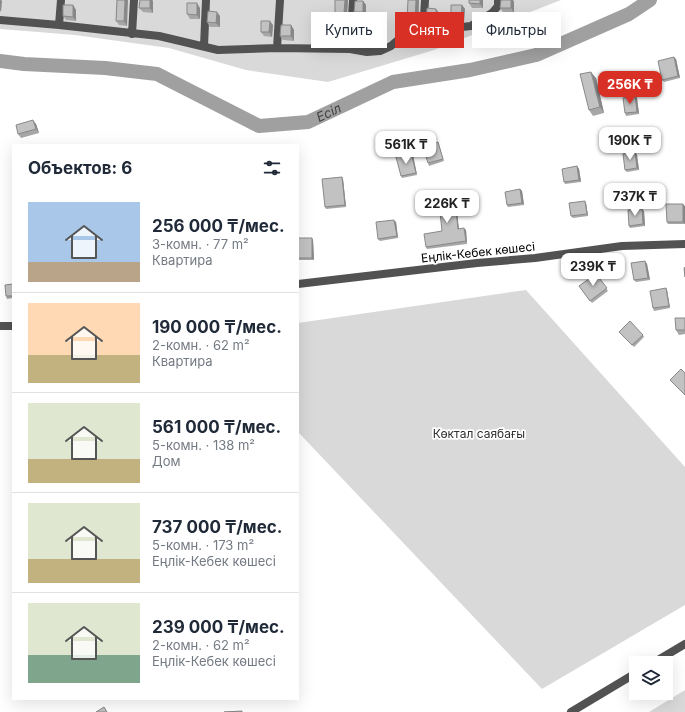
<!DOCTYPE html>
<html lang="ru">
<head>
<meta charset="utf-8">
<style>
	:root { --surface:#fff; --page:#f2f2f3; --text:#1f2937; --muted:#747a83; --line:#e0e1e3; --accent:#d93025 }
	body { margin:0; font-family:Inter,sans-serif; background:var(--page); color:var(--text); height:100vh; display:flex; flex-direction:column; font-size:15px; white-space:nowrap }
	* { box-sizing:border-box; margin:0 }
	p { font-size:13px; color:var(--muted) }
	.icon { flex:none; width:22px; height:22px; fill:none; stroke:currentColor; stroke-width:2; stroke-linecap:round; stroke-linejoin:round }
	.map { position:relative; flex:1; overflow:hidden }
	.details { position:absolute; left:12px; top:144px; width:287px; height:556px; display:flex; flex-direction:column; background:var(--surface); border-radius:0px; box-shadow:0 4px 16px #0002 }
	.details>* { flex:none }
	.top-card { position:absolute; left:311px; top:12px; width:314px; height:36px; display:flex; gap:8px }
	.fabs { position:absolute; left:629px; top:656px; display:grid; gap:8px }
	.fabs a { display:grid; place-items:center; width:44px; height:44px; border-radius:0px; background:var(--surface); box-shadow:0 4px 16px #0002; font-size:20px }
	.price { position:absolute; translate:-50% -34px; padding:0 9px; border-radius:8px; background:#fff; color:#222; font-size:13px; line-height:26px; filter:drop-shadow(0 1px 2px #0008) }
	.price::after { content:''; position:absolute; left:50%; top:24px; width:12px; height:9px; margin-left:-6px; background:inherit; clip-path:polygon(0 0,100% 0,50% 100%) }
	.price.active { background:var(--accent); color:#fff }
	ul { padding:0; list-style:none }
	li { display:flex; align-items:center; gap:12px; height:100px; padding:0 16px }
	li+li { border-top:1px solid var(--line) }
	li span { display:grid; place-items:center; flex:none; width:112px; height:80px; border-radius:0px; color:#555 }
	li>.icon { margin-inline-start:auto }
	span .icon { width:48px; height:48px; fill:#fffc; stroke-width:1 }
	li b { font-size:17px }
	h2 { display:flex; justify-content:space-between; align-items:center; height:48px; padding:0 16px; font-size:17px }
	.tag { padding:0 14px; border-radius:0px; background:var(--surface); box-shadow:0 4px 16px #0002; font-size:14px; line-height:36px }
	.tag.active { background:var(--accent); color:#fff }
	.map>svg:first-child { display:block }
</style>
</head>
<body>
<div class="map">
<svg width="685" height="712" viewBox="0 0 685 712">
	<rect width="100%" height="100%" fill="#fff"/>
	<path fill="#d9d9d9" d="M 0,0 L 561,0 L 434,50 L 328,82 L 246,70 L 169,48 L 75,35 L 0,29 Z
		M 526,290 L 685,467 L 685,605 L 542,689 L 298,432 L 298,323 Z
		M 685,690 L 685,712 L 649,712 Z"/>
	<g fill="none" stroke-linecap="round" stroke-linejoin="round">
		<path stroke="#a0a0a0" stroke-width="14" id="s1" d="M 0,61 L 24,64 L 105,68 L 157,74 L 259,126 L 308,122 L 393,82 L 470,70 L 536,55 L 629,14 L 650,0"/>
		<path stroke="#525252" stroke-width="8" d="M 0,20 L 59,25 L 159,36 L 218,50 L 277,48 L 350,49 L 367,52 L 380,51 L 391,46 L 406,33 L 471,26 L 492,13 L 498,6 L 498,0
			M 59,25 L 61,0
			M 423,32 L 425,0
			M 132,34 L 134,0
			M 204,46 L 206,0
			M 277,48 L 280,0
			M 350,49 L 353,0
			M 298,284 L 477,263 L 535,258 L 622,246 L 685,244
			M 0,326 L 13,326
			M 653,663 L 685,644
			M 571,712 L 636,673"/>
	</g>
	<path fill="#a7a7a7" d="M 117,0 L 127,26 L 119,25 L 116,21 Z
		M 140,0 L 152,0 L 153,1 L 153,13 L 143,12 L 139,8 Z
		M 335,0 L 348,0 L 345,43 L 335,43 L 332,39 L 335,13 Z
		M 408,0 L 419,0 L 418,26 L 410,26 L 407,21 Z
		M 483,0 L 483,8 L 472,8 L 469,3 Z
		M 501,0 L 513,0 L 514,2 L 514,13 L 503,12 L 500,8 Z
		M 363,1 L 366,5 L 366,17 L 358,16 L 354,12 Z
		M 73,5 L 76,10 L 76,21 L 66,20 L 63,16 Z
		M 462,5 L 465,9 L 464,21 L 454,21 L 451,16 Z
		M 200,8 L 200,19 L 190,19 L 187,14 Z
		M 439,13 L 439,24 L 429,24 L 426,20 Z
		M 220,16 L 220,27 L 210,27 L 207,22 Z
		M 273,25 L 272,37 L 264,36 L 261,32 Z
		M 291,25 L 294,30 L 294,41 L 283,40 L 280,36 Z
		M 365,31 L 365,43 L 356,42 L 353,38 Z
		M 676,59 L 680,78 L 664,82 L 662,80 Z
		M 596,78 L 604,113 L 593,116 L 589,110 Z
		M 635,96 L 637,98 L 639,114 L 626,116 L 625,113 Z
		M 36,124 L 39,133 L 21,138 L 18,134 Z
		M 438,142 L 439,145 L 444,161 L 429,166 L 428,163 Z
		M 635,152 L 637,155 L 639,170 L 627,172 L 625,170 Z
		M 413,155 L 417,175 L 402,178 L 401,176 Z
		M 577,166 L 579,169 L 581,182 L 565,184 L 564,182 Z
		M 342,177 L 343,179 L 346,207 L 326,209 L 325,207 Z
		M 520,189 L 522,191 L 524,205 L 508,207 L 507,205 Z
		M 454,192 L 455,194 L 459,229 L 466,230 L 467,244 L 427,249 L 426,247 L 442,231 Z
		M 586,203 L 588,216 L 573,218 L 571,216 Z
		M 685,206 L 685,224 L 668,224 L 667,222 Z
		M 644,211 L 645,226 L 630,228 L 629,226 Z
		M 396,222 L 398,238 L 380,241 L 378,239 Z
		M 298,238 L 313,240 L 314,260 L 298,260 Z
		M 645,261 L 647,264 L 650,280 L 636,282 L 634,280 Z
		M 596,274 L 608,291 L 592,303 L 579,286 Z
		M 13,284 L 13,298 L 7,299 L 6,296 Z
		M 666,288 L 667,290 L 670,308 L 654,311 L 653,308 Z
		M 685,318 L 685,334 L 679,335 L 676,330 Z
		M 619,332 L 643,335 L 644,337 L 634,347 Z"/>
	<path fill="#888" d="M 0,0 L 1,0 L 2,1 L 1,12 L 0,10 Z
		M 125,0 L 128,0 L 127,26 L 124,21 Z
		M 150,0 L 152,0 L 153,1 L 153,13 L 150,8 Z
		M 345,0 L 348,0 L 345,43 L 342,39 Z
		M 416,0 L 419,0 L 418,26 L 415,21 Z
		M 480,0 L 483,0 L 483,8 L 480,4 Z
		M 511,0 L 513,0 L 514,2 L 514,13 L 511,8 Z
		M 363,1 L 366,5 L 366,17 L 363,12 Z
		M 197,3 L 200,8 L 200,19 L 197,15 Z
		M 73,5 L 76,10 L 76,21 L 73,17 Z
		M 462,5 L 465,9 L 464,21 L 461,16 Z
		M 436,9 L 439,13 L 439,24 L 436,20 Z
		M 217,12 L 220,16 L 220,27 L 216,23 Z
		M 270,21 L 273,25 L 272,37 L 269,32 Z
		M 291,25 L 294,30 L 294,41 L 291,36 Z
		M 362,27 L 365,31 L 365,43 L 361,38 Z
		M 674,57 L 676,59 L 680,78 L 678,76 Z
		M 591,72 L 596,78 L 604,113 L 600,107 Z
		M 635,96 L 637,98 L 639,114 L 637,112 Z
		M 33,120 L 36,124 L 39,133 L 36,129 Z
		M 635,152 L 637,155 L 639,170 L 637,168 Z
		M 411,153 L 413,155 L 417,175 L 416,173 Z
		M 577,166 L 579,169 L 581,182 L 579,180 Z
		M 342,177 L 343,179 L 346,207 L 345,205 Z
		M 520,189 L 522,191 L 524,205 L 522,203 Z
		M 454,192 L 455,194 L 459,231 L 458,229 Z
		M 585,201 L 586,203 L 588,216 L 587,214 Z
		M 683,204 L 685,206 L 685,224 L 683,222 Z
		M 642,209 L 644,211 L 645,226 L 643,224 Z
		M 394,220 L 396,222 L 398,238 L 397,236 Z
		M 464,228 L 466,230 L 467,244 L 466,241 Z
		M 312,238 L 313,240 L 314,260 L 312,258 Z
		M 645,261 L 647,264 L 650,280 L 648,278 Z
		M 666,288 L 667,290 L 670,308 L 669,306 Z"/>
	<path fill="#c2c2c2" stroke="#888" d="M 117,0 L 125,0 L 124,21 L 116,21 Z
		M 140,0 L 150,0 L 150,8 L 139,8 Z
		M 335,0 L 345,0 L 342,39 L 332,39 L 333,13 L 335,13 Z
		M 408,0 L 416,0 L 415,21 L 407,21 Z
		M 469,0 L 480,0 L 480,4 L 469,3 Z
		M 501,0 L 511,0 L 511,8 L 500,8 Z
		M 355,1 L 363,1 L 363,12 L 354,12 Z
		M 187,3 L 197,3 L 197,15 L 187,14 Z
		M 63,5 L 73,5 L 73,17 L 63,16 Z
		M 451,5 L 462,5 L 461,16 L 451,16 Z
		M 427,8 L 436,9 L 436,20 L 426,20 Z
		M 208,11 L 217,12 L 216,23 L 207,22 Z
		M 261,21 L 270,21 L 269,32 L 261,32 Z
		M 281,25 L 291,25 L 291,36 L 280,36 Z
		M 354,27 L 362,27 L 361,38 L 353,38 Z
		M 674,57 L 678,76 L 662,80 L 658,61 Z
		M 591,72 L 600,107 L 589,110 L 580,74 Z
		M 635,96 L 637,112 L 625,113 L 623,98 Z
		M 33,120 L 36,129 L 18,134 L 16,125 Z
		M 438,142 L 443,159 L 428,163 L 423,147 Z
		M 635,152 L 637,168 L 625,170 L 623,154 Z
		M 411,153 L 416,173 L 401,176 L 396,157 Z
		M 577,166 L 579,180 L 564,182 L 562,169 Z
		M 342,177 L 345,205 L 325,207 L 322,179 Z
		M 520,189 L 522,203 L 507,205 L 505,192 Z
		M 454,192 L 458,229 L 464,228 L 466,241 L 426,247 L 424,234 L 442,231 L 438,193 Z
		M 585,201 L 587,214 L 571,216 L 569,203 Z
		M 666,204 L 683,204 L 683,222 L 667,222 Z
		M 642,209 L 643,224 L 629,226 L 628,210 Z
		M 394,220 L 397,236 L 378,239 L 376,222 Z
		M 298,238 L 312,238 L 312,258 L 298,258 Z
		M 645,261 L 648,278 L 634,280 L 631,263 Z
		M 685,267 L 685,277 L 684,268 Z
		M 596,274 L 607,288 L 590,301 L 579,286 Z
		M 13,284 L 13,296 L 6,296 L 5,285 Z
		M 666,288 L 669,306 L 653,308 L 650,291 Z
		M 675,318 L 685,318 L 685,330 L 676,330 Z
		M 630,321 L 643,335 L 632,345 L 619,332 Z
		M 681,369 L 685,373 L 685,395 L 670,380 Z
		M 104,707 L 107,712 L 96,712 Z
		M 242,711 L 242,712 L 224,712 Z"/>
	<g text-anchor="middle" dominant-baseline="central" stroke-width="3.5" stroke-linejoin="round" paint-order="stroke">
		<g font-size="12" fill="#000" stroke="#fff">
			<text transform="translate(478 252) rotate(-6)">Еңлік-Кебек көшесі</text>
		</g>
		<g font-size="12" fill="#303030" stroke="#fff">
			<text x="479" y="433">Көктал саябағы</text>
		</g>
		<g font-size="13" font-style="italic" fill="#414141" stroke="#fff">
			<text stroke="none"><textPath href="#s1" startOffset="344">Есіл</textPath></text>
		</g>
	</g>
</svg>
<div class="fabs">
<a><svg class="icon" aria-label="layers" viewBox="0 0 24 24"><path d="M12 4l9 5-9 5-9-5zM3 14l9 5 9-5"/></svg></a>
</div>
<b class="price active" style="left:630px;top:105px">256K ₸</b>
<b class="price" style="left:630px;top:161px">190K ₸</b>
<b class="price" style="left:406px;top:165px">561K ₸</b>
<b class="price" style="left:635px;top:217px">737K ₸</b>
<b class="price" style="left:447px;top:224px">226K ₸</b>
<b class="price" style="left:593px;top:287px">239K ₸</b>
<div class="top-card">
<a class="tag">Купить</a>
<a class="tag active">Снять</a>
<a class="tag">Фильтры</a>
</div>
<section class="details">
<h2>Объектов: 6<svg class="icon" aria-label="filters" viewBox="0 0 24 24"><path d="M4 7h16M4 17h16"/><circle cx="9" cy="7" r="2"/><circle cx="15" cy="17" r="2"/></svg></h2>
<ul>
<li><span style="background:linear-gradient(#a9c7e8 75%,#b9a48a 0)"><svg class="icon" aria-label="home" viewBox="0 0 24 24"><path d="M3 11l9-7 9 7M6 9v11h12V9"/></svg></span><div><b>256 000 ₸/мес.</b><p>3-комн. · 77 m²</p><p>Квартира</p></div></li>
<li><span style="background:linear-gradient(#ffd9b3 65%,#c2b280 0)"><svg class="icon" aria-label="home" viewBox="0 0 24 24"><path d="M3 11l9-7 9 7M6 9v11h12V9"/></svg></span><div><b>190 000 ₸/мес.</b><p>2-комн. · 62 m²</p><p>Квартира</p></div></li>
<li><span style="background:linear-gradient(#dfe7d0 70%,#c2b280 0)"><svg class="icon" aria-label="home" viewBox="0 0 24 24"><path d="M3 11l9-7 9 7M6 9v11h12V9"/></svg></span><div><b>561 000 ₸/мес.</b><p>5-комн. · 138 m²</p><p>Дом</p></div></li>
<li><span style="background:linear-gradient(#dfe7d0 70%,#c2b280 0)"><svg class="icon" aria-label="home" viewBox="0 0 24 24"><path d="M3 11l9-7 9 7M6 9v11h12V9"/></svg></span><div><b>737 000 ₸/мес.</b><p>5-комн. · 173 m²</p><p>Еңлік-Кебек көшесі</p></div></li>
<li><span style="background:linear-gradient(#dfe7d0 65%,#7fa58c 0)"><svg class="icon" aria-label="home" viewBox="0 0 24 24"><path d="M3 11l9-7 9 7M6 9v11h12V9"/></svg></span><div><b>239 000 ₸/мес.</b><p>2-комн. · 62 m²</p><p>Еңлік-Кебек көшесі</p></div></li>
</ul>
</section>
</div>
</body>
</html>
